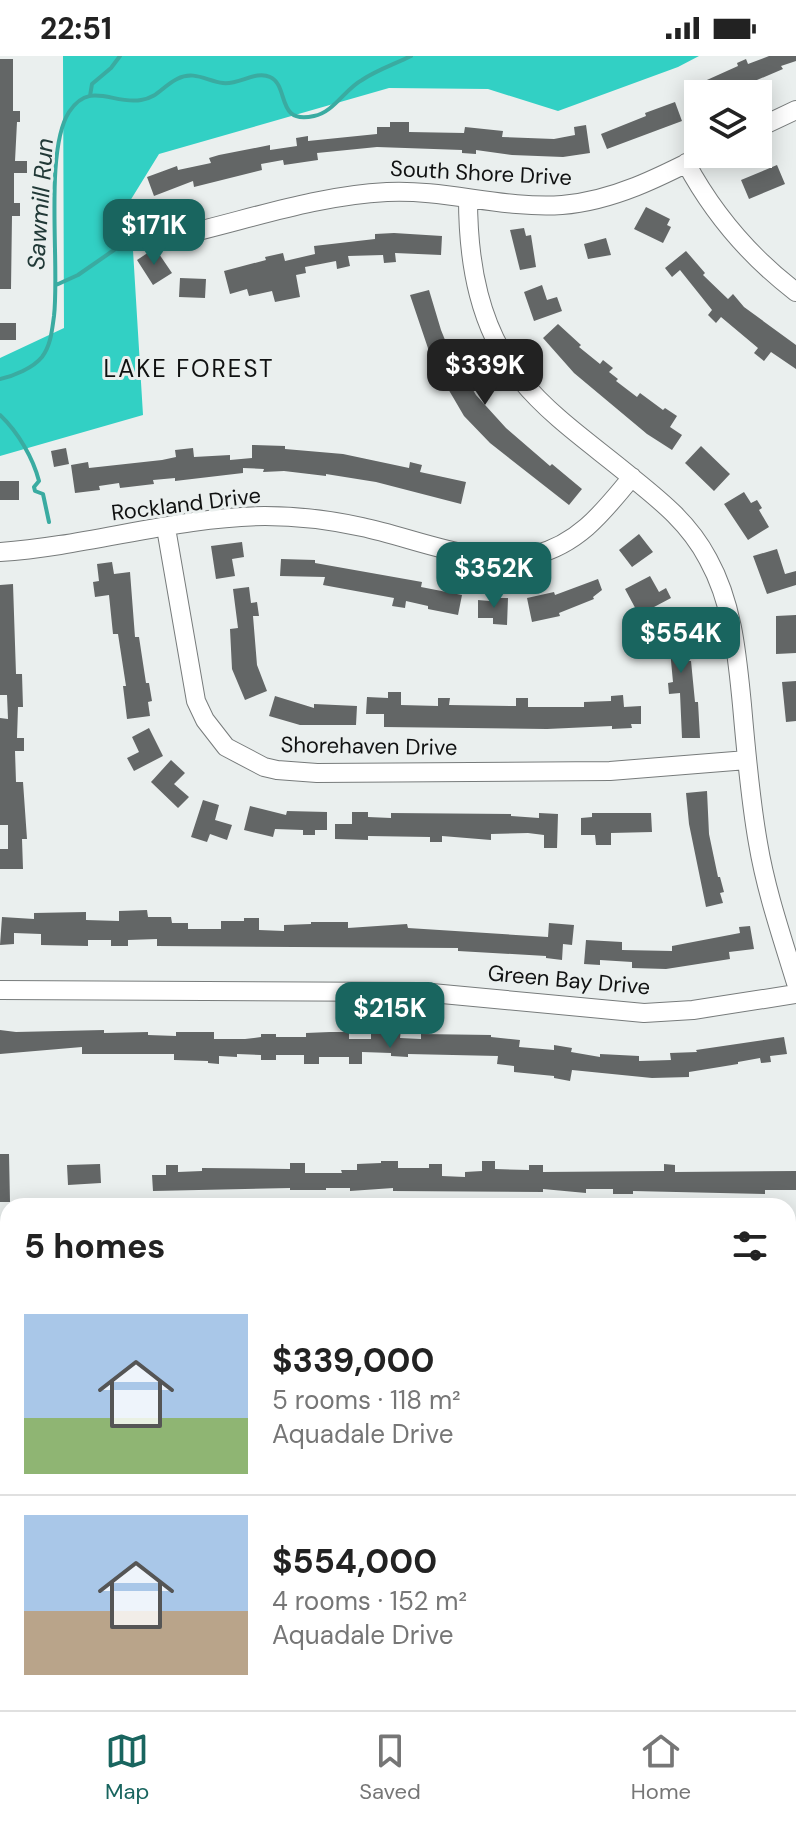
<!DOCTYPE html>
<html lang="en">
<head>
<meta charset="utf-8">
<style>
	:root { --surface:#fff; --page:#f2f2f2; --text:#222; --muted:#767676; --line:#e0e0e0; --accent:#19655f }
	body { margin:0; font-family:"DM Sans",sans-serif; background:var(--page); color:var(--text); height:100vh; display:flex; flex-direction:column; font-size:30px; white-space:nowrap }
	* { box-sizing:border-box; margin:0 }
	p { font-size:26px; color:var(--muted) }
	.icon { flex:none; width:44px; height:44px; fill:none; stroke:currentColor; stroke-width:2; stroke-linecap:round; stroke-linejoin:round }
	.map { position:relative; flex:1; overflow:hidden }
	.panel { position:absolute; left:0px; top:1142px; width:796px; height:512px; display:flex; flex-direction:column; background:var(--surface); border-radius:24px 24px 0 0; box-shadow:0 4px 20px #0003 }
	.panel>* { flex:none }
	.fabs { position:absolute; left:684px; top:24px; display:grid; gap:16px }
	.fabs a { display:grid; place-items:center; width:88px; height:88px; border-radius:0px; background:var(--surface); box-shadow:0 4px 20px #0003; font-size:40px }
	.price { position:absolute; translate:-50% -68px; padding:0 18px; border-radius:16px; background:var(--accent); color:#fff; font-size:26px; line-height:52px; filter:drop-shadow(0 2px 4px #0008) }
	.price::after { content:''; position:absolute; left:50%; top:48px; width:24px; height:18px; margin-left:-12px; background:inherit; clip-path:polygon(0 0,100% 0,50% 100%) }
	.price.active { background:#222; color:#fff }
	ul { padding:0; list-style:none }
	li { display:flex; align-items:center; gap:24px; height:200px; padding:0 24px }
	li+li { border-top:2px solid var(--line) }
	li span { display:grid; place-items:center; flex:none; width:224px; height:160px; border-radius:0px; color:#555 }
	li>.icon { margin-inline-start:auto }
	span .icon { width:96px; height:96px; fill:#fffc; stroke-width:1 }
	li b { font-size:34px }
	h2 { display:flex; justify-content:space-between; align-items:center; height:96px; padding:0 24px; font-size:34px }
	.status { display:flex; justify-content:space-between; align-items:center; height:56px; padding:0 40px; background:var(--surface); direction:ltr }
	.status svg { height:22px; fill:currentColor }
	.tabs { display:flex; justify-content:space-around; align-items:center; height:112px; border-top:2px solid var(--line); background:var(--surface); font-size:22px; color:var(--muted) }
	.tabs a { display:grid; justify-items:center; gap:4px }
	.tabs .active { color:var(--accent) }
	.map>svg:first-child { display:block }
</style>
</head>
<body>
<div class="status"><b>22:51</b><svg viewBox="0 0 49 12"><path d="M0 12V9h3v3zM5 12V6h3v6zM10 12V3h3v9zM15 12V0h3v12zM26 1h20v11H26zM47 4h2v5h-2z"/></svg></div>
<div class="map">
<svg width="796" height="1654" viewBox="0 0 796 1654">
	<rect width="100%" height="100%" fill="#eaefee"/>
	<path fill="#32d0c4" d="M 63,0 L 699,0 L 678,11 L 558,55 L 488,33 L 389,32 L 159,98 L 130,145 L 143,359 L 0,400 L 0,302 L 64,272 Z"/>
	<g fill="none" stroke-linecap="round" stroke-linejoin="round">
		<path stroke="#3aaba1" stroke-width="4" d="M 90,40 L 92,28 L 111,12 L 120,0
			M 56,229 L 78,219 L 114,194
			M 0,323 C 14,320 33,312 42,301 C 51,289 52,274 54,260 C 60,210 44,95 69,56 C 90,24 113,49 141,44 C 157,42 163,30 177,23 C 194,14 207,25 223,27 C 239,29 256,14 270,21 C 290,30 275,69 314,60 C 334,56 345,33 362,24 C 377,14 395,8 411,0
			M 0,359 C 18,376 33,402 39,425 L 34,431 L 35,435 L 43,438 L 49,466"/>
	</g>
	<path fill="#636666" d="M 769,0 L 796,0 L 796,5 L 781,10 L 783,13 L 724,38 L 703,38 L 698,28 L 738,10 L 737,7 L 746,3 L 748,8 Z
		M 0,3 L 13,3 L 13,55 L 20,55 L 20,66 L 17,66 L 15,105 L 27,105 L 27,117 L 14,117 L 14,147 L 20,147 L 20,160 L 12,160 L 11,233 L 0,233 Z
		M 675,46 L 682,65 L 607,93 L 601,78 L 646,60 L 645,57 Z
		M 390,66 L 409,66 L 409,76 L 464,77 L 465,71 L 503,75 L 502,81 L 554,83 L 575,79 L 574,71 L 586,69 L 590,97 L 563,101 L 512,99 L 476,94 L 476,98 L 462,97 L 462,94 L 377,91 L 317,97 L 318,104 L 284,109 L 283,104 L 261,108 L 262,114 L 194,131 L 193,125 L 154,140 L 147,121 L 177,110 L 178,114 L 211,107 L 209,102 L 219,99 L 270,89 L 270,94 L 297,90 L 296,82 L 308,80 L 308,85 L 377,78 L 377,71 L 390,71 Z
		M 777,109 L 785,128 L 749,143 L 741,124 Z
		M 134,147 L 152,149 L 152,179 L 131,177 Z
		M 646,151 L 670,163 L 667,169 L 671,171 L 663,187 L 634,173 Z
		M 524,172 L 526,180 L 531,179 L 536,211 L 520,214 L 510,174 Z
		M 394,177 L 442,180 L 441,199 L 395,197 L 396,206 L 384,207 L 383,199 L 348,200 L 350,210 L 337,213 L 336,205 L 305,211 L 306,217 L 296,219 L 300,241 L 275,246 L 272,235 L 249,240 L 247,233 L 230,238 L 224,215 L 266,204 L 265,201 L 283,197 L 285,205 L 315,198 L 314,190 L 375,183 L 375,178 Z
		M 606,182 L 611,199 L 588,203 L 584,188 Z
		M 155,192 L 172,217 L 153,229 L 137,204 Z
		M 686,195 L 705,217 L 703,219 L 728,243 L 733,238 L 744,251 L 796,289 L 796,313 L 771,296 L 764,305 L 754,297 L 758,292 L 721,261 L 716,267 L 708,259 L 712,254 L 680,214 L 672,221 L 665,212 Z
		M 180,222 L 206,223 L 205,242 L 179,241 Z
		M 542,229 L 547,244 L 557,241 L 562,255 L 534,265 L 524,236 Z
		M 429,234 L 441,274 L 456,311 L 459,310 L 476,339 L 506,372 L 550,410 L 552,408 L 582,433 L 569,449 L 490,387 L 464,360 L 433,307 L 410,239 Z
		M 0,267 L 16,267 L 16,284 L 0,284 Z
		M 558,268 L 581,289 L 579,291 L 600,308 L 603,304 L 613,312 L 609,316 L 618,323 L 616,325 L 637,341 L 640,337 L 663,354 L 665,352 L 677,360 L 670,371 L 682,379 L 672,394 L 647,378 L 574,317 L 543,282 Z
		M 252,389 L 285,390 L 285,393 L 343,398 L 409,412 L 410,406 L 422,409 L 420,416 L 466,426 L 461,448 L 376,426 L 326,418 L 326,420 L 284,415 L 263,416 L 264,413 L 243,412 L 243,417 L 175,425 L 175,422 L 153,424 L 154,428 L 120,432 L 119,427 L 99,430 L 100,434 L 75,437 L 71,409 L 88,406 L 89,412 L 162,404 L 176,401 L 175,394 L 193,392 L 194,401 L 230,399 L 230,404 L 252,402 Z
		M 701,390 L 730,418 L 714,435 L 685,407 Z
		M 66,392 L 69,408 L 54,411 L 51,395 Z
		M 0,425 L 19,425 L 19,444 L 0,444 Z
		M 744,436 L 751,447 L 757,444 L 762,452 L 759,454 L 769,471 L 748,484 L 724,448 Z
		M 639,478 L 653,496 L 632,511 L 619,494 Z
		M 242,486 L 244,501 L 232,503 L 235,520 L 216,523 L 211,490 Z
		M 777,493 L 785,518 L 796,515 L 796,529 L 767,538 L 753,500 Z
		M 281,503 L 315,504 L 315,507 L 422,526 L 421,531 L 462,539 L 458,559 L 428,553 L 428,550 L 406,545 L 405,552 L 392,550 L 394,542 L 323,529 L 325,521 L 280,520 Z
		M 112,506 L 114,518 L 130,516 L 135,581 L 139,581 L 146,627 L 149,627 L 152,645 L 148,646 L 150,660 L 127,663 L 123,630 L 126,630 L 118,578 L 113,578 L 109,539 L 95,541 L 93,526 L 99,525 L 97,508 Z
		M 650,520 L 659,536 L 666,532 L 671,542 L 639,559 L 625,533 Z
		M 598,523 L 602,534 L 593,541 L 594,543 L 559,557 L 560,560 L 532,566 L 527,542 L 554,536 L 555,539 Z
		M 13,528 L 16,618 L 22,618 L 23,651 L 18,651 L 17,682 L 24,682 L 24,695 L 15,695 L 16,726 L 23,726 L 27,783 L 22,783 L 23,813 L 0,813 L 0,793 L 8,793 L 8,769 L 0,769 L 0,662 L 8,663 L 7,639 L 0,639 L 0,529 Z
		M 249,531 L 251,547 L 257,546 L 259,560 L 253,560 L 257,609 L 267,635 L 245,644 L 232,613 L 230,573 L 238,572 L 233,533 Z
		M 490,542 L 508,542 L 507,569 L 493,568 L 493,562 L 478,562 L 478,544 L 490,545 Z
		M 796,559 L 796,597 L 776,598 L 776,560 Z
		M 682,562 L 689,605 L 691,605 L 695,646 L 698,646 L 700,682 L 682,682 L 680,637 L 669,638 L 668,627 L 673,626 L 670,594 L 666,578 L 654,580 L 652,567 Z
		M 796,625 L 796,665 L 786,666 L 782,626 Z
		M 388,636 L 401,636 L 401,649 L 438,650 L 438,642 L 450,642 L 449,649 L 516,650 L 516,642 L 528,642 L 528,651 L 584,651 L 584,646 L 611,645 L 611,640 L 623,639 L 624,651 L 641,650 L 641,668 L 631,668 L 632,672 L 612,673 L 612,670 L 547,673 L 384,671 L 384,658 L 366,658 L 367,641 L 388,642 Z
		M 275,640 L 314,652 L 314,648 L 357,650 L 356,669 L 300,669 L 269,660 Z
		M 149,672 L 163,700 L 134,715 L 127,702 L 139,696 L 132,681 Z
		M 171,704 L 185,717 L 174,728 L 189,741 L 178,752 L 151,726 Z
		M 707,735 L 709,778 L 718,821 L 720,821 L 724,836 L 720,837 L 723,847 L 706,851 L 689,768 L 686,737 Z
		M 203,744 L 219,749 L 215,764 L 232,769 L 227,784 L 210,778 L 207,786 L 191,781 Z
		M 250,750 L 286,759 L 287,755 L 327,756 L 327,774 L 315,774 L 315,779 L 303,779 L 303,774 L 275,773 L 273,781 L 244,774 Z
		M 352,756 L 368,756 L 368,761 L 391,762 L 391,757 L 511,758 L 511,760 L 539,762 L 539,757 L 558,758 L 557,792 L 544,792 L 544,779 L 528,777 L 491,778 L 491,784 L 442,780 L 442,786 L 430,786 L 430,781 L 368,780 L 368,784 L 335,783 L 335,768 L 352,768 Z
		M 592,757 L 651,757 L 652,776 L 611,777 L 611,789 L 596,789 L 595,779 L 581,779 L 581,762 L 592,761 Z
		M 147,854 L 148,861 L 171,861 L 172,867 L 188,867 L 188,873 L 221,873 L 221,865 L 244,865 L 244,862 L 259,862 L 259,874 L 284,875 L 284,869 L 311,868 L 311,866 L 348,866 L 348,872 L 407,868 L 408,872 L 548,881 L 549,867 L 574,869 L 572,889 L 563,888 L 562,904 L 546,902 L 546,900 L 458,895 L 458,892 L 157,890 L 157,883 L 128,884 L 128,890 L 111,890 L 111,884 L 88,884 L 88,890 L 41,889 L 41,878 L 14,877 L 14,888 L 0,889 L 2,861 L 34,863 L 34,857 L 86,856 L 86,864 L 119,865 L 119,855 Z
		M 750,870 L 754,893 L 729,896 L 730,903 L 666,913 L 632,912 L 632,906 L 600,904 L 600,909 L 584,908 L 586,884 L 622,886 L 622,894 L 672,895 L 672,890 L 740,877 L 739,871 Z
		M 386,973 L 401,974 L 400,982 L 421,983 L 421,978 L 491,979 L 491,981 L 520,984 L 519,991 L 554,994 L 554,989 L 572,992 L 571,996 L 600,1001 L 600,998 L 639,1000 L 639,1005 L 671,1004 L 670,997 L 697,996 L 696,994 L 784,981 L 787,998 L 770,1000 L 771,1006 L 761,1007 L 760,1002 L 738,1006 L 738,1008 L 689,1016 L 689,1021 L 652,1022 L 572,1014 L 570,1025 L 554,1022 L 554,1020 L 514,1016 L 514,1010 L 497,1008 L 498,1000 L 408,998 L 408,1001 L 391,1000 L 391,997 L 362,996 L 362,1008 L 349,1008 L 349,1001 L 319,1001 L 319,1008 L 304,1008 L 304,999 L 276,999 L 276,1004 L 261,1004 L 261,999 L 237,998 L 237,1001 L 219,1000 L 219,1008 L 208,1007 L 208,1005 L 174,1004 L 174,998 L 82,998 L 82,991 L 0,998 L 0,974 L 16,976 L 104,974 L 104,977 L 148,976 L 148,979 L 176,980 L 176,976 L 214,976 L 214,983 L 245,983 L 261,981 L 261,978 L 276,978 L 276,981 L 306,981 L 306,977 L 330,976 L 349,976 L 349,983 L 371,983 L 371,977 L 386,978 Z
		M 0,1098 L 9,1098 L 10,1146 L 0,1146 Z
		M 381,1105 L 398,1105 L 398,1112 L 429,1112 L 429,1108 L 442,1108 L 442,1120 L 465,1121 L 465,1116 L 482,1115 L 482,1105 L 495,1105 L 495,1113 L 529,1114 L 529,1109 L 543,1109 L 543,1116 L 664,1115 L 664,1108 L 675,1109 L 675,1116 L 796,1115 L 796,1134 L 765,1134 L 765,1138 L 633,1135 L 633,1138 L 613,1138 L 613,1133 L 586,1133 L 586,1137 L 543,1133 L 543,1136 L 393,1135 L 393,1132 L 350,1135 L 350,1132 L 326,1132 L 326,1134 L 290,1134 L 290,1132 L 153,1135 L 152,1119 L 166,1119 L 166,1109 L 178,1109 L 178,1116 L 202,1115 L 202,1112 L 290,1113 L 290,1107 L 305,1107 L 305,1117 L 342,1117 L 341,1114 L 357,1114 L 357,1108 L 381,1107 Z
		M 100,1108 L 101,1127 L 68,1129 L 67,1109 Z"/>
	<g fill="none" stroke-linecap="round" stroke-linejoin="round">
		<defs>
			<path id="minor" d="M 758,72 L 796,54
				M 686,107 C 714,159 749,200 796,236
				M 468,142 C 468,207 479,273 521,324 C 551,361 594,390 630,420 C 661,445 689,467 708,503 C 733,548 737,599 742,649 C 746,695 750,742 758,787 C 766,835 782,881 796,927
				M 202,174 C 262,159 324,139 387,136 C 445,133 503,153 562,149 C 613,145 660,121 705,98
				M 166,472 L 196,645 L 205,664 L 226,691 L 264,711 L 277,714 L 317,717 L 610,715 L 747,704
				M 0,496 C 89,490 176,461 265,460 C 298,460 330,464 362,471 C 415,482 480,512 534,499 C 579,488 604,455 632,421
				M 0,934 L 421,936 L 644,957 L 693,954 L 796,938
				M 0,1178 L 8,1178
				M 788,1182 L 796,1182
				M 788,1386 L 796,1386
				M 788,1646 L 796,1646
				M 233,1654 L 259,1646"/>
		</defs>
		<use href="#minor" stroke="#777b7b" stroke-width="20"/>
		<use href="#minor" stroke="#fff" stroke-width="18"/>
	</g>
	<g text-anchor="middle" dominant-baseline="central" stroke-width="6" stroke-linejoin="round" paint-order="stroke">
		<g font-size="22" fill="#101111" stroke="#eaefee">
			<text transform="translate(481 117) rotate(3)">South Shore Drive</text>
			<text transform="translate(186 448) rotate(-7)">Rockland Drive</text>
			<text transform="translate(369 690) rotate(1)">Shorehaven Drive</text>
			<text transform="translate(569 924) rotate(5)">Green Bay Drive</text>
		</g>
		<g font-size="24" font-style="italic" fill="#213937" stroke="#eaefee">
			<text transform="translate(40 148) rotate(-86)">Sawmill Run</text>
		</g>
		<g font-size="24" letter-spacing="2" fill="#101111" stroke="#eaefee">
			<text x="189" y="312">LAKE FOREST</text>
		</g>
	</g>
</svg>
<div class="fabs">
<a><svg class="icon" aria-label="layers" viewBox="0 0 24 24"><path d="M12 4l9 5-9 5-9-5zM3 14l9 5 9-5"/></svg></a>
</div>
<b class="price" style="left:154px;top:211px">$171K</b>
<b class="price active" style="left:485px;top:351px">$339K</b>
<b class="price" style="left:494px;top:554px">$352K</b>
<b class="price" style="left:681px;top:619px">$554K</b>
<b class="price" style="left:390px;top:994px">$215K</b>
<section class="panel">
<h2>5 homes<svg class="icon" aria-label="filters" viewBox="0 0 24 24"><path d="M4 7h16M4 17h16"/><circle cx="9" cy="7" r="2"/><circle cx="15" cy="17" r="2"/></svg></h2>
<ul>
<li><span style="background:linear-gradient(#a9c7e8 65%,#8fb573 0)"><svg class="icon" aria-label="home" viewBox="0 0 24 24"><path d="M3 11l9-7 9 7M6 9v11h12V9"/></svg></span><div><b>$339,000</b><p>5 rooms · 118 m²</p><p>Aquadale Drive</p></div></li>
<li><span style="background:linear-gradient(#a9c7e8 60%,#b9a48a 0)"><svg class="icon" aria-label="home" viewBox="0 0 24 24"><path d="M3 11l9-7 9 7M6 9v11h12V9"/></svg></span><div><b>$554,000</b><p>4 rooms · 152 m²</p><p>Aquadale Drive</p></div></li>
</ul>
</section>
</div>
<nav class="tabs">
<a class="active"><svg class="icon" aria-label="map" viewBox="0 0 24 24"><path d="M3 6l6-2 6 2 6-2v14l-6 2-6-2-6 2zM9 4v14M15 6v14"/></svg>Map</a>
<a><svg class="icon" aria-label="saved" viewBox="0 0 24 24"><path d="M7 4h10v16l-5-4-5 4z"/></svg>Saved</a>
<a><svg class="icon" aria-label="home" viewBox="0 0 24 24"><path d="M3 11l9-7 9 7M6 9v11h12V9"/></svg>Home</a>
</nav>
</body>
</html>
